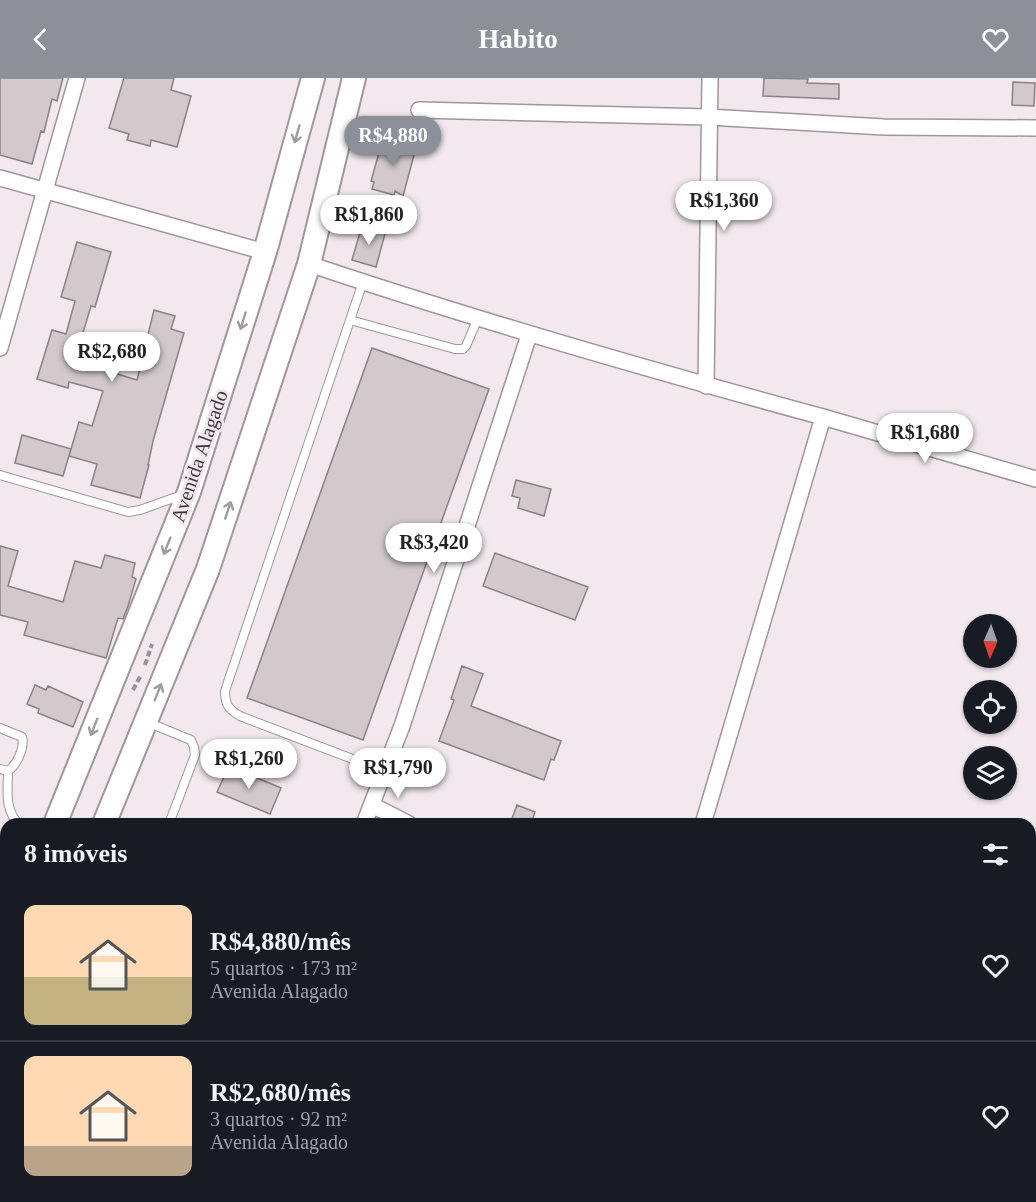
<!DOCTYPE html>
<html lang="pt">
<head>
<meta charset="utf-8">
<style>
	:root { --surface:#171b24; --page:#20242c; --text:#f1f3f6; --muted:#9ea1a6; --line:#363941; --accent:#8c9099 }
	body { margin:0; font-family:Georgia,serif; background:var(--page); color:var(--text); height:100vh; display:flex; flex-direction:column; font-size:22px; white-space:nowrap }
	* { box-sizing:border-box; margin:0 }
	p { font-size:20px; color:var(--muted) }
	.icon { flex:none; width:33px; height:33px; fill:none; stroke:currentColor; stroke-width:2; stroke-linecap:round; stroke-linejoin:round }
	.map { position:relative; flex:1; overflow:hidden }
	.sheet { position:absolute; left:0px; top:740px; width:1036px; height:386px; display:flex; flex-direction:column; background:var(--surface); border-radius:18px 18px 0 0; box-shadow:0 2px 4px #0004 }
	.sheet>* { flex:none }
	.needle { width:39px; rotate:182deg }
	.buttons { position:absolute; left:963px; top:536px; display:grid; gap:12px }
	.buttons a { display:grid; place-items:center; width:54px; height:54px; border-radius:50%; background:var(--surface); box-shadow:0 2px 4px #0004; font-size:30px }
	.price { position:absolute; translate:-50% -51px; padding:0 14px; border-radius:21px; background:#fff; color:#222; font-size:20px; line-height:39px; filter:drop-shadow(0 2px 3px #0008) }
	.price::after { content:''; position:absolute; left:50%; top:36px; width:18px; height:14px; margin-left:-9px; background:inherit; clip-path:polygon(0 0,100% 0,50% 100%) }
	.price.selected { background:var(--accent); color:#fff }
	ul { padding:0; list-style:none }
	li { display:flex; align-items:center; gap:18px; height:150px; padding:0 24px }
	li+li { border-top:2px solid var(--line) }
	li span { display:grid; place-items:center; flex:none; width:168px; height:120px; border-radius:12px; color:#555 }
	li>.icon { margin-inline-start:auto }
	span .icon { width:72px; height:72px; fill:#fffc; stroke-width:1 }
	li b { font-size:26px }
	h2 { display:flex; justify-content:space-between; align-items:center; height:72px; padding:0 24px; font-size:26px }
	header { display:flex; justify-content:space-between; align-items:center; height:78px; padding:0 24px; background:var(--accent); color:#fff; font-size:27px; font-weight:700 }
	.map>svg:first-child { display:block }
</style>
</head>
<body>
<header><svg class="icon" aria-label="back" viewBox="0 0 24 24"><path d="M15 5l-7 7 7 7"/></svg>Habito<svg class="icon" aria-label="heart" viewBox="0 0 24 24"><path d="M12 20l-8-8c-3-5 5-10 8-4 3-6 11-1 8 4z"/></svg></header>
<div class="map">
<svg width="1036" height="1124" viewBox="0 0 1036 1124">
	<rect width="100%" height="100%" fill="#f2e8ed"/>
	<path fill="#d3c9cd" stroke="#8b8286" stroke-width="1.5" d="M 0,0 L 63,0 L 57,23 L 52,21 L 44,54 L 41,53 L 32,86 L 0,77 Z
		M 124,0 L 174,0 L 171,12 L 191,18 L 177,69 L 151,62 L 150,68 L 127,62 L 129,56 L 109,50 Z
		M 764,0 L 808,1 L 807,5 L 839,6 L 839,21 L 763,18 Z
		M 1013,4 L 1035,5 L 1034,28 L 1012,27 Z
		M 402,62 L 417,66 L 403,118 L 395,113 L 394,117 L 372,111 L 374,104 L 371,103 L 382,64 L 398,68 L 400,63 Z
		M 368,146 L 386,152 L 376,189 L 352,182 L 361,151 L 367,153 Z
		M 77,164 L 111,174 L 95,229 L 91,228 L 79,268 L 89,271 L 85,286 L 137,302 L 154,232 L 175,238 L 171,251 L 184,255 L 153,363 L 148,387 L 149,387 L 140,420 L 91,407 L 97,386 L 69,378 L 79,344 L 92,348 L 103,313 L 69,304 L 68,310 L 37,301 L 52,252 L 66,256 L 75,223 L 61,219 Z
		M 372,270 L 489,311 L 363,662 L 247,620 Z
		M 22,357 L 71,371 L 63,398 L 15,385 Z
		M 516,402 L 551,411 L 544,438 L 518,430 L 520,420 L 512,418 Z
		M 0,468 L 18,473 L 8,508 L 63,524 L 75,483 L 101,490 L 105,477 L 135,485 L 132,499 L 136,501 L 128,528 L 123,541 L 118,540 L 106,580 L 24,557 L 28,544 L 0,537 Z
		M 495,475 L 588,509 L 575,542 L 483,508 Z
		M 462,588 L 483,596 L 471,628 L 561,663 L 554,682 L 551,681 L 544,702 L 439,663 L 454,622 L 451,621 Z
		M 35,607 L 46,612 L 48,608 L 83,624 L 73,649 L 38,635 L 39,631 L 27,626 Z
		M 229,688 L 281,710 L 270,736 L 217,714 Z
		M 517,727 L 535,734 L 531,746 L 510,746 Z"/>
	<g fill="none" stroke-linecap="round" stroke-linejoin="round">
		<defs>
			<path id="lane" d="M 350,242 L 363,204
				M 0,397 L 128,434 L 140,432 L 182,417
				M 147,644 L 191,662 L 194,669 L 195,677 L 169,746
				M 0,650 L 22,659 C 25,669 17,687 8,693 L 0,691
				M 8,693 C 8,712 4,732 19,746
				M 384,693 L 240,638 C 228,631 225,626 225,613 L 350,242 L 455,271 L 463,271 L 466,268 L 478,240
				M 0,1108 L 6,1111
				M 23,1119 L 33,1124
				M 162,1119 L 172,1124"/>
			<path id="street" d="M 419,32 L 709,39 L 884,49 L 1036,50
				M 0,100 L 265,174
				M 309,186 C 479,243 650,292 823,339 L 703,746
				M 0,270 L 77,0
				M 706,308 L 710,0
				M 823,339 L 1036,401
				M 372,727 L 409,746
				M 364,746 L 402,648 L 529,257
				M 1030,886 L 1036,876
				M 1030,1006 L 1036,1010
				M 186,1124 L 188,1119
				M 493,1124 L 496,1119"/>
			<path id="secondary" d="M 55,746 L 189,414 L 265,174 L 313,0
				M 104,746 L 208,491 L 309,186 L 354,0
				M 0,873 L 6,860
				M 0,975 L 6,962"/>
		</defs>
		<use href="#lane" stroke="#a0969b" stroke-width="10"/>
		<use href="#street" stroke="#a0969b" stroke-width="18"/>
		<use href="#secondary" stroke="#a0969b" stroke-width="26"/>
		<path stroke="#9a9296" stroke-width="4" stroke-dasharray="6 3" stroke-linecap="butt" d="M 145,587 L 152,566
			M 133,612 L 141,597
			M 0,903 L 6,895"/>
		<use href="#lane" stroke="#fff" stroke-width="8"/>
		<use href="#street" stroke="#fff" stroke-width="15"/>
		<use href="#secondary" stroke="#fff" stroke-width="22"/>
	</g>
	<defs><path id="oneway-shaft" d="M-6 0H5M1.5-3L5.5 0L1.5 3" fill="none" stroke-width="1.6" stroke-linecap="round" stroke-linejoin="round" transform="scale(1.5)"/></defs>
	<g stroke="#9e9c9d">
		<use href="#oneway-shaft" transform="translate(297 56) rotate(106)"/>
		<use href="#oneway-shaft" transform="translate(243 243) rotate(107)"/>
		<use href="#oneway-shaft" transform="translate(228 432) rotate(-72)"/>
		<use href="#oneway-shaft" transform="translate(167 468) rotate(112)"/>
		<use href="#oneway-shaft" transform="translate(158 614) rotate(-68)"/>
		<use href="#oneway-shaft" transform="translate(94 649) rotate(112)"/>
	</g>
	<g text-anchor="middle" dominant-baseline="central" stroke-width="6" stroke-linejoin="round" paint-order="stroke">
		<g font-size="20" fill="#3e393b" stroke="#f2e8ed">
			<text transform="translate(199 378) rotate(-71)">Avenida Alagado</text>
		</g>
	</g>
</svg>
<div class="buttons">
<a><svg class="needle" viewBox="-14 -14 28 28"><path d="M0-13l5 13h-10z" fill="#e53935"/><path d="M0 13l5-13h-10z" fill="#9ea1a6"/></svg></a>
<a><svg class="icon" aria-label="locate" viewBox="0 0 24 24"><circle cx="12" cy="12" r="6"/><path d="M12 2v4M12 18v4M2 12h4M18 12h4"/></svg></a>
<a><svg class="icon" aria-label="layers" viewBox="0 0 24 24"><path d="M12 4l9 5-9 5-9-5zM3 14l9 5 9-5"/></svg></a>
</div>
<b class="price selected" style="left:393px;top:89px">R$4,880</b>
<b class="price" style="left:724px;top:154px">R$1,360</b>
<b class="price" style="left:369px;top:168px">R$1,860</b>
<b class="price" style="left:112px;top:305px">R$2,680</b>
<b class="price" style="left:925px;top:386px">R$1,680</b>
<b class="price" style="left:434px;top:496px">R$3,420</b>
<b class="price" style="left:249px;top:712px">R$1,260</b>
<b class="price" style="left:398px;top:721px">R$1,790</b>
<section class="sheet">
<h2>8 imóveis<svg class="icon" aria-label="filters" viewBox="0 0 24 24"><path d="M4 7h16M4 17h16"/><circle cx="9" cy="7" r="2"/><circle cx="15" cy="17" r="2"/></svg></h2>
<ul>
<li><span style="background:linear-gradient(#ffd9b3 60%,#c2b280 0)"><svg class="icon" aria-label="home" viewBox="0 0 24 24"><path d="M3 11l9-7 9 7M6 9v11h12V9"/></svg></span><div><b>R$4,880/mês</b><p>5 quartos · 173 m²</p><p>Avenida Alagado</p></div><svg class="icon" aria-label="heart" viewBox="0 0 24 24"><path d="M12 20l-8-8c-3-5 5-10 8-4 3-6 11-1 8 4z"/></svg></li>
<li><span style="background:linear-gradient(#ffd9b3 75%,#b9a48a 0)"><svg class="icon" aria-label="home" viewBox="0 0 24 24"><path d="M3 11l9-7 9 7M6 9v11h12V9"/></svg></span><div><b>R$2,680/mês</b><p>3 quartos · 92 m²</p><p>Avenida Alagado</p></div><svg class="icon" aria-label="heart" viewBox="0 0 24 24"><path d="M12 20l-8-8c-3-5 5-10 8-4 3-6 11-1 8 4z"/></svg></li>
</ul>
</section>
</div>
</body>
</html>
